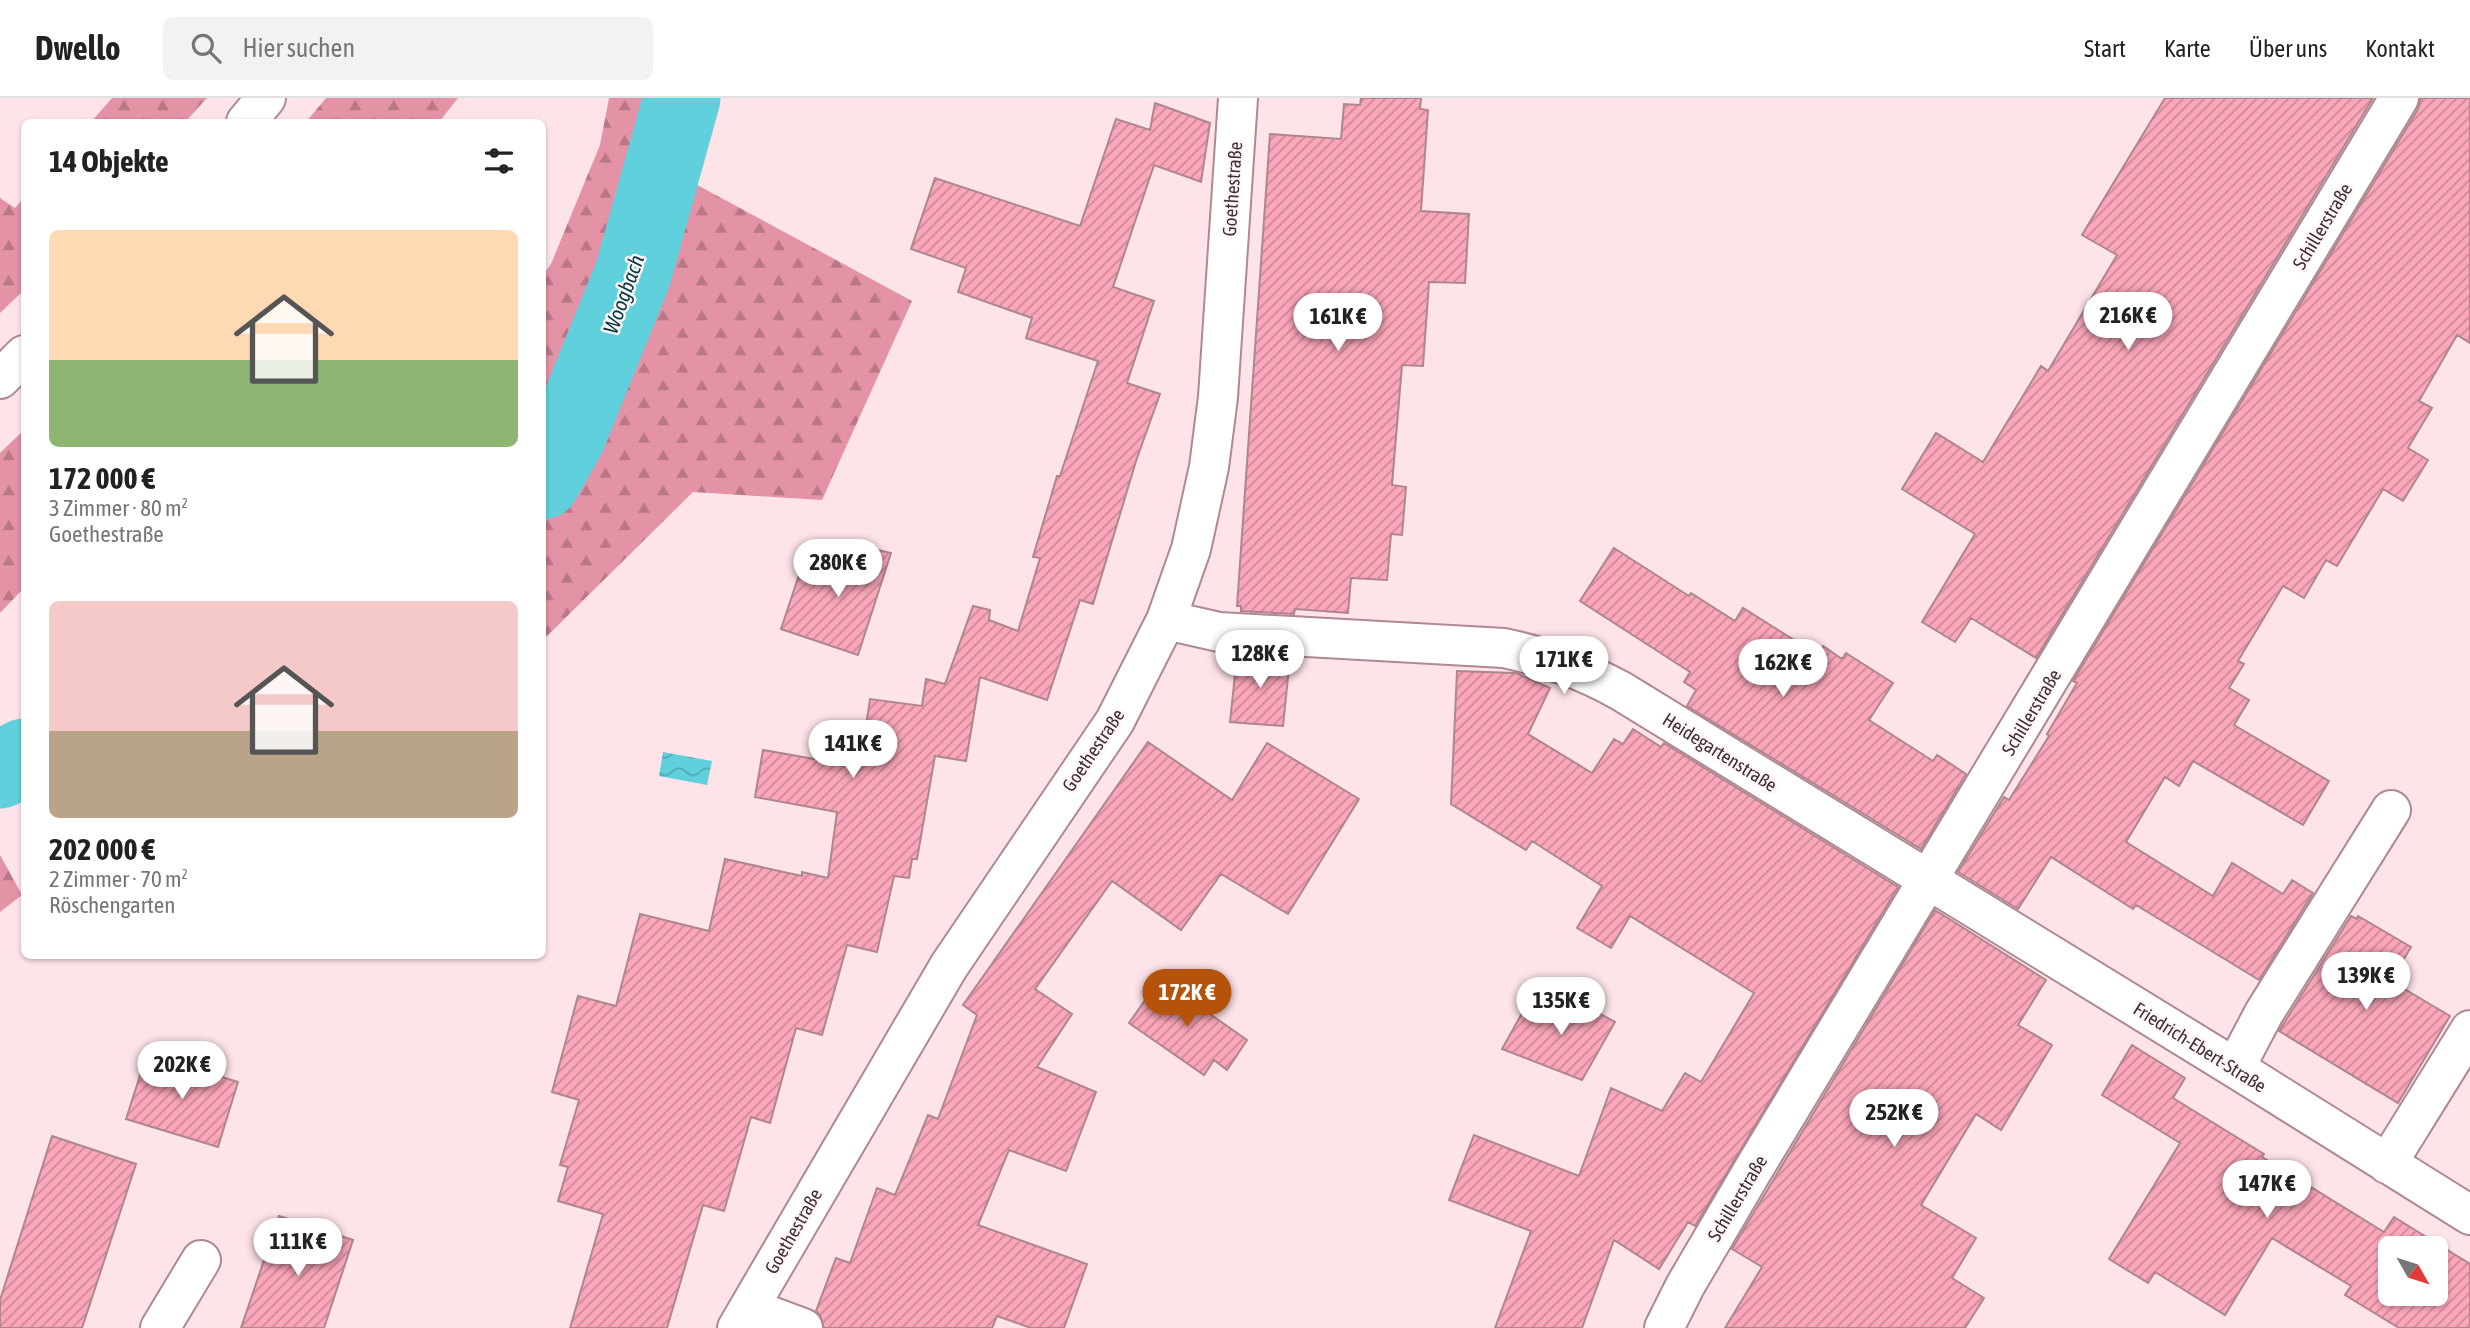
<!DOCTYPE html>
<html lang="de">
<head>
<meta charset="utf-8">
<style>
	:root { --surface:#fff; --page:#f2f2f2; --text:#222; --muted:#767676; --line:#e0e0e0; --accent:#b45309 }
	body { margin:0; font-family:"Asap Condensed",sans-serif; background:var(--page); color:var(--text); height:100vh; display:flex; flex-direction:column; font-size:26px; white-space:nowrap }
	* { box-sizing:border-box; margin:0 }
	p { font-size:23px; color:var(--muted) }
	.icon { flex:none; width:38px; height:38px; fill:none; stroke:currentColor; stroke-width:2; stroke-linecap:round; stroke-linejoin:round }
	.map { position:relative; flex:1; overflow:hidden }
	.side { position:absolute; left:21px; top:21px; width:525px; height:840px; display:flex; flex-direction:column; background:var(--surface); border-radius:10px; box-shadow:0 2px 5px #0004 }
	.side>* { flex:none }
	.needle { width:46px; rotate:129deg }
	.tools { position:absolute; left:2378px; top:1138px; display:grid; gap:14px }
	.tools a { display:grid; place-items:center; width:70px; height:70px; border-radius:10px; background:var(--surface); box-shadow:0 2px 5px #0004; font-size:35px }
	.price { position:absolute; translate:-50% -60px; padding:0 16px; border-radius:24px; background:#fff; color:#222; font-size:23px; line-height:46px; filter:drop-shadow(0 2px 4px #0008) }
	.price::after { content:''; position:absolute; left:50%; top:42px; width:21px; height:16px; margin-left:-10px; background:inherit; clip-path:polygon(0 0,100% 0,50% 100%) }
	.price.active { background:var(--accent); color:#fff }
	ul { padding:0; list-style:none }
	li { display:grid; align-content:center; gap:14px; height:371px; padding:0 28px }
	li span { display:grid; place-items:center; height:217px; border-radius:10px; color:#555 }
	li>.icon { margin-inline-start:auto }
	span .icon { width:126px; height:126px; fill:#fffc; stroke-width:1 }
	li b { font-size:30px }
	h2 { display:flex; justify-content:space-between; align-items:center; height:84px; padding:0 28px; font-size:30px }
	header { display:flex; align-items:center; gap:42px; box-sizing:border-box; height:98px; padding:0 35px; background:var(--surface); border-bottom:2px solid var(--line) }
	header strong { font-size:33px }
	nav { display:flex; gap:38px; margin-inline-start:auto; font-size:24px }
	.search { width:490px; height:63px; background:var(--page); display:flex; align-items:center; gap:18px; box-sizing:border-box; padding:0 24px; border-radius:10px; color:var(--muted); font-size:26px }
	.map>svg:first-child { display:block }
</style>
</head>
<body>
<header>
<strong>Dwello</strong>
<div class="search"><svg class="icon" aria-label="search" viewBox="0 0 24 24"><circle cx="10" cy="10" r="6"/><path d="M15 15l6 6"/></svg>Hier suchen</div>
<nav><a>Start</a><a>Karte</a><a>Über uns</a><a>Kontakt</a></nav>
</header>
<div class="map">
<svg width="2470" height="1230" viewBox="0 0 2470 1230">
	<defs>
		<pattern id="forest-firs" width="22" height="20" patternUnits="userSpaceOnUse" patternTransform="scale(1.75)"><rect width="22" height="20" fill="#e492a5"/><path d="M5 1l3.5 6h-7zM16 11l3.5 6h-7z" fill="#ba7887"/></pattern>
		<pattern id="water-waves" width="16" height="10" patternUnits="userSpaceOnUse" patternTransform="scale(1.75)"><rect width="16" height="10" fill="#61d0dd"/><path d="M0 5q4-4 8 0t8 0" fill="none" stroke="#51a9b4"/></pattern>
		<pattern id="building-hatch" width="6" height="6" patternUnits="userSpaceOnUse" patternTransform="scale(1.75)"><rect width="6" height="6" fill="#fba6ba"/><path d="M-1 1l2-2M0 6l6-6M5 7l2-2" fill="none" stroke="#cd8898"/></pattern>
	</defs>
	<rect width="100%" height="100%" fill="#fee4e9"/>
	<path fill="url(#forest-firs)" d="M 112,0 L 207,0 L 185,24 L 91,24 Z
		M 326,0 L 458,0 L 439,24 L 306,24 Z
		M 609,0 L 715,0 L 686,81 L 912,203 L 822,402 L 693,394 L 543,542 L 543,177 L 551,166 L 600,47 Z
		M 0,100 L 15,110 L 24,100 L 24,192 L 0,215 Z
		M 24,332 L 24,490 L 0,515 L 0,355 Z
		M 0,757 L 22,797 L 0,814 Z"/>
	<path fill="url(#water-waves)" d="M 663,654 L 712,663 L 707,687 L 659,678 Z"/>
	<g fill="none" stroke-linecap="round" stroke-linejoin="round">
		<path stroke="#61d0dd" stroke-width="77" d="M 542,383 L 567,339 L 633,176 L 682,0
			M 0,672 L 24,659"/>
	</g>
	<path fill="url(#building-hatch)" stroke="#ad868e" stroke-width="2" fill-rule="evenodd" d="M 1361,0 L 1421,0 L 1420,11 L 1428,12 L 1421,113 L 1469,116 L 1465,185 L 1429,184 L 1423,268 L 1402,267 L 1392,387 L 1406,389 L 1402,437 L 1391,436 L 1387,482 L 1351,480 L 1348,515 L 1295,511 L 1294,516 L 1241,513 L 1241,508 L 1237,508 L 1270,36 L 1341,41 L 1344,6 L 1360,7 Z
		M 2165,0 L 2373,0 L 2036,560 L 1971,520 L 1955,544 L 1922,524 L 1975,436 L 1902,391 L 1936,335 L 1983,364 L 2041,268 L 2048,273 L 2117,157 L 2082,137 Z
		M 2421,0 L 2470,0 L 2470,245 L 2457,237 L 2419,303 L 2432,310 L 2408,350 L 2428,362 L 2403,403 L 2383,391 L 2337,468 L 2326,462 L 2304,500 L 2283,488 L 2238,563 L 2244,566 L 2229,590 L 2249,602 L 2234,627 L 2329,683 L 2303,727 L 2193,663 L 2179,688 L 2165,679 L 2126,744 L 2213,798 L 2232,765 L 2283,796 L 2292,782 L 2313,795 L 2259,882 L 2136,807 L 2133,811 L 2051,759 L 2018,811 L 1958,774 L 2004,699 L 2009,702 L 2049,638 L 2047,636 L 2077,585 L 2073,583 L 2418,11 Z
		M 1155,5 L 1210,25 L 1201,84 L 1154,67 L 1113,189 L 1154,203 L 1127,285 L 1160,296 L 1136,363 L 1093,506 L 1080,502 L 1047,602 L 980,579 L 966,663 L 935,658 L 917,761 L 912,761 L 909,780 L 894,778 L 877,854 L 847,847 L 822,937 L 796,930 L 770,1025 L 751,1019 L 724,1113 L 703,1107 L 667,1230 L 570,1230 L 603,1116 L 558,1103 L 568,1069 L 560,1067 L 579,1002 L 552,994 L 578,898 L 616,908 L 640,816 L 709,833 L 725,761 L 802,778 L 802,774 L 828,780 L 837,714 L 755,699 L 763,652 L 860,669 L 870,601 L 922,608 L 926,581 L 945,586 L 973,508 L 990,512 L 989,522 L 1018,533 L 1040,460 L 1033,459 L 1057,378 L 1060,378 L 1098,263 L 1026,240 L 1032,220 L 958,194 L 966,170 L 911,151 L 935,80 L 1080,128 L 1116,21 L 1150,32 Z
		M 847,445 L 891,455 L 858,557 L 781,531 L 803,465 L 836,476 Z
		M 1614,450 L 1689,498 L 1691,495 L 1735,523 L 1743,510 L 1818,557 L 1823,548 L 1842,561 L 1846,555 L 1893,585 L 1869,622 L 1933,663 L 1937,657 L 1966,676 L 1921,751 L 1687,608 L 1696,592 L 1684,584 L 1690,574 L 1580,503 Z
		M 1237,557 L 1290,560 L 1283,628 L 1230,624 Z
		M 1457,573 L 1516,575 L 1550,590 L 1528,636 L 1592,675 L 1614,641 L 1623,646 L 1633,631 L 1661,649 L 1664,645 L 1898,789 L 1695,1128 L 1688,1124 L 1659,1171 L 1614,1142 L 1582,1230 L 1495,1230 L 1531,1133 L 1449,1102 L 1474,1037 L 1579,1078 L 1611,990 L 1662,1013 L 1685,975 L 1701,984 L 1754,895 L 1630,818 L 1611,850 L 1577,830 L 1602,788 L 1532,743 L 1526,752 L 1451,706 Z
		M 1148,644 L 1232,702 L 1267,645 L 1359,701 L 1288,816 L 1221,776 L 1181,832 L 1112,783 L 1035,891 L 1072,916 L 1037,969 L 1096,994 L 1066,1073 L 1009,1052 L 978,1127 L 1087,1166 L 1064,1230 L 1031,1230 L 997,1218 L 992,1230 L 824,1230 L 820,1217 L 816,1213 L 836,1160 L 850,1165 L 877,1090 L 895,1097 L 928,1017 L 938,1021 L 977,917 L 963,907 Z
		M 1935,812 L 2046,882 L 2018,927 L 2052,947 L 2001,1032 L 1976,1016 L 1921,1107 L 1976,1140 L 1952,1180 L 1984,1200 L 1965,1230 L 1725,1230 L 1762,1169 L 1732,1151 Z
		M 2351,818 L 2357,821 L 2358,818 L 2411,849 L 2391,883 L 2450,918 L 2398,1005 L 2279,933 Z
		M 1160,881 L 1247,942 L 1227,972 L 1214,962 L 1204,977 L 1129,925 Z
		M 1564,896 L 1615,924 L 1582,982 L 1502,951 L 1525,910 L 1549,923 Z
		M 2132,947 L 2185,980 L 2173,1000 L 2264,1056 L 2262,1059 L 2384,1134 L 2394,1119 L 2470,1166 L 2470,1230 L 2399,1230 L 2345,1197 L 2351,1188 L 2272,1140 L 2225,1217 L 2155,1174 L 2148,1185 L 2109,1161 L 2180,1045 L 2102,997 ZM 2390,1150 L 2436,1150 L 2436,1195 L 2390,1195 Z
		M 147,956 L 238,984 L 218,1049 L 126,1021 Z
		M 52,1038 L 136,1066 L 82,1230 L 0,1230 L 0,1202 Z
		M 279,1118 L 353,1142 L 324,1230 L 241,1230 Z"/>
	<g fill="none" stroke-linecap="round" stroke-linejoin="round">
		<defs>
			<path id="minor" d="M 1166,522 L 1219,534 L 1504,550 C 1549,560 1581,571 1621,593 L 2235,970 L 2470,1117
				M 2235,970 L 2264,915 L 2391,712
				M 2387,1066 L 2470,932
				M 749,1210 L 803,1230
				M 160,1230 L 201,1162
				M 737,1230 L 949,868 L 1115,623 L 1166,522 L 1191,451 L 1209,369 L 1218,299 L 1238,0
				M 1664,1230 L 1685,1188 L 1753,1072 L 2399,0"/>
			<path id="major" d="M 246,24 L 266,0
				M 0,281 L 24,257"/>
		</defs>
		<use href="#minor" stroke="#b08891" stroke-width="42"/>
		<use href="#major" stroke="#b08891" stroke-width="42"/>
		<use href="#minor" stroke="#fff" stroke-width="38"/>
		<use href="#major" stroke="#fff" stroke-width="38"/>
	</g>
	<g text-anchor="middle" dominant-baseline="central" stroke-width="5" stroke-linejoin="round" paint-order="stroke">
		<g font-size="19" fill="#402f33" stroke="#fff6f8">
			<text transform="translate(1232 91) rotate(-86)">Goethestraße</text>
			<text transform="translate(2322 128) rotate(-59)">Schillerstraße</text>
			<text transform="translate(2031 614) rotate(-59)">Schillerstraße</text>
			<text transform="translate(1093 652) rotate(-56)">Goethestraße</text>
			<text transform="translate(1720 654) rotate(32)">Heidegartenstraße</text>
			<text transform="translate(2200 949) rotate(32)">Friedrich-Ebert-Straße</text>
			<text transform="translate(1737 1100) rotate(-59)">Schillerstraße</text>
			<text transform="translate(793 1133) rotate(-60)">Goethestraße</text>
		</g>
		<g font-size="21" font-style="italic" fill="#02393f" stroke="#fff6f8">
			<text transform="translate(623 196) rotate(-70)">Woogbach</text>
		</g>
	</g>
</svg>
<div class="tools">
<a><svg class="needle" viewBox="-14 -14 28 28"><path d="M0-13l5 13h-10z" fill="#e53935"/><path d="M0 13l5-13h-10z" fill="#767676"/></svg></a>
</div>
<b class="price" style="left:2128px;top:254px">216K €</b>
<b class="price" style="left:1338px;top:255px">161K €</b>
<b class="price" style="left:838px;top:501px">280K €</b>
<b class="price" style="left:1260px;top:592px">128K €</b>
<b class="price" style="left:1564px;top:598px">171K €</b>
<b class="price" style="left:1783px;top:601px">162K €</b>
<b class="price" style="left:853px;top:682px">141K €</b>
<b class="price" style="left:2366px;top:914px">139K €</b>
<b class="price active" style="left:1187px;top:931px">172K €</b>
<b class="price" style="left:1561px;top:939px">135K €</b>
<b class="price" style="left:182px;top:1003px">202K €</b>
<b class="price" style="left:1894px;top:1051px">252K €</b>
<b class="price" style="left:2267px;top:1122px">147K €</b>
<b class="price" style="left:298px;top:1180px">111K €</b>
<section class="side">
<h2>14 Objekte<svg class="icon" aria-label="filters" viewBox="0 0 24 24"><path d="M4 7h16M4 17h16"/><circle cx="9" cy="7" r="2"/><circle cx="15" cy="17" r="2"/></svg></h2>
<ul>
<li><span style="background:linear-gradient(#ffd9b3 60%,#8fb573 0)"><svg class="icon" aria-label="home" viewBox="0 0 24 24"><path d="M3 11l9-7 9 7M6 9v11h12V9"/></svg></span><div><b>172 000 €</b><p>3 Zimmer · 80 m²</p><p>Goethestraße</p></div></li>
<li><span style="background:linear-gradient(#f6c9c9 60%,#b9a48a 0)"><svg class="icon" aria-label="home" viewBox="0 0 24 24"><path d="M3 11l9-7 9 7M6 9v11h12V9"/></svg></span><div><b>202 000 €</b><p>2 Zimmer · 70 m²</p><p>Röschengarten</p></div></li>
</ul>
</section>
</div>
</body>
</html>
